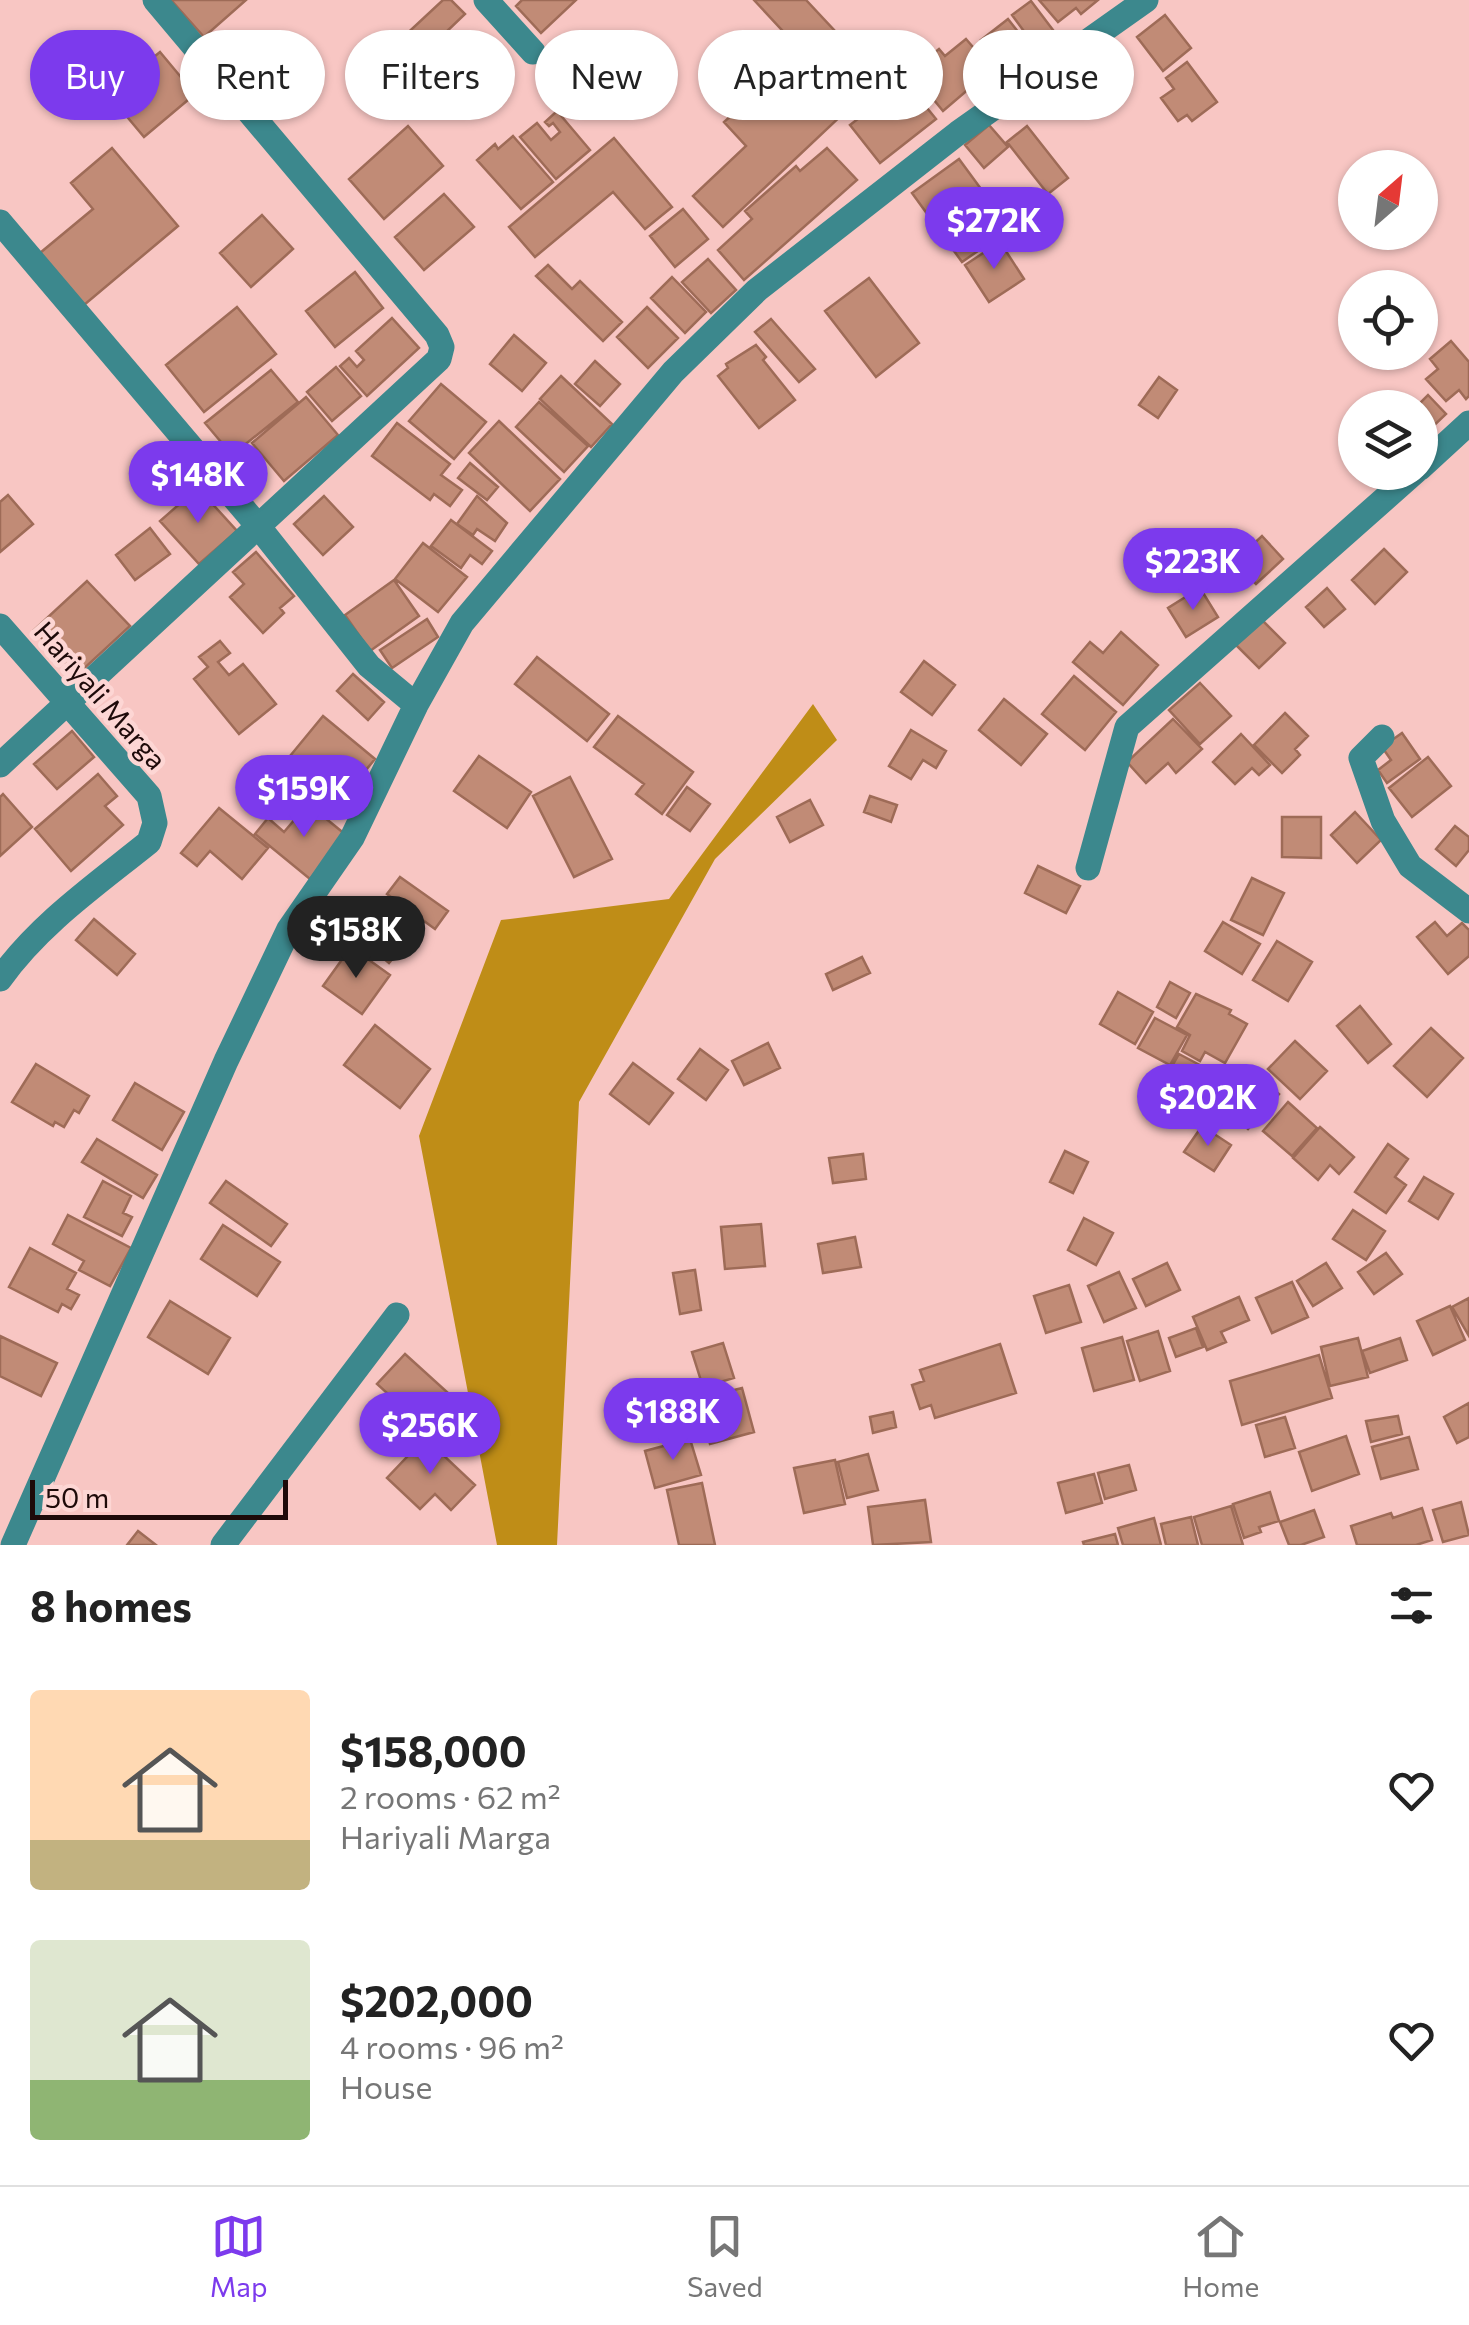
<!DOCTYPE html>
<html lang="en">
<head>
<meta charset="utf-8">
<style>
	:root { --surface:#fff; --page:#f2f2f2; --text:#222; --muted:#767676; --line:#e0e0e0; --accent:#7c3aed }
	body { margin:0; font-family:Commissioner,sans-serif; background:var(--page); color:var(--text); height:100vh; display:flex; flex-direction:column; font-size:38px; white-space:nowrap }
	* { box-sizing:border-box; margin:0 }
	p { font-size:32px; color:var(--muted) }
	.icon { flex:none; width:55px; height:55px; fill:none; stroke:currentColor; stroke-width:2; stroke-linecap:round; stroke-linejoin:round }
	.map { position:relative; height:1545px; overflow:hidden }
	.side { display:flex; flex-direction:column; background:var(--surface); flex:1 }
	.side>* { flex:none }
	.banner { position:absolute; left:30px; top:30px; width:1410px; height:90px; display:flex; gap:20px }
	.needle { width:65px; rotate:28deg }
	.fabs { position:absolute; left:1338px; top:150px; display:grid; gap:20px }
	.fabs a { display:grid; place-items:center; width:100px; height:100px; border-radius:50%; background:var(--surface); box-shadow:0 2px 8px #0004; font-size:50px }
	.scale { position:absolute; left:30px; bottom:25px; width:258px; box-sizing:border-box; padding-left:10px; border:5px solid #1e0a09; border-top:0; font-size:28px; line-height:35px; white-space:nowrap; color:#1e0a09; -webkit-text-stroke:8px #fdd6d4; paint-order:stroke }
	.price { position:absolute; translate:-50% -85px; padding:0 22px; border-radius:35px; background:var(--accent); color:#fff; font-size:32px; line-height:65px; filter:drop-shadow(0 2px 5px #0008) }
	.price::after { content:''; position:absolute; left:50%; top:60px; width:30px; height:22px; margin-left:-15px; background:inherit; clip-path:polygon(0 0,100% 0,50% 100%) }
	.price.selected { background:#222; color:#fff }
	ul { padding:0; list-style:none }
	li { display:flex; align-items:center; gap:30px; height:250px; padding:0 30px }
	li span { display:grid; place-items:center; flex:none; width:280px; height:200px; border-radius:10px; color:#555 }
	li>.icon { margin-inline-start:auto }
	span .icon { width:120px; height:120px; fill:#fffc; stroke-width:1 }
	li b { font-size:42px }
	h2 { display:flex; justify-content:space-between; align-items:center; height:120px; padding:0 30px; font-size:42px }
	.chip { padding:0 35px; border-radius:45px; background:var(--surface); box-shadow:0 2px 8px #0004; font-size:35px; line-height:90px }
	.chip.selected { background:var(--accent); color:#fff }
	.dock { display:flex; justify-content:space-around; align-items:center; height:140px; border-top:2px solid var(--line); background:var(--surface); font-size:28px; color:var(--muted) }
	.dock a { display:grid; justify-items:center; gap:5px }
	.dock .selected { color:var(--accent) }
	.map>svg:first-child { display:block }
</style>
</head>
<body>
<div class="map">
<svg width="1469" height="1545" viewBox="0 0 1469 1545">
	<rect width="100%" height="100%" fill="#f8c6c3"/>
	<path fill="#bf8d17" d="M 813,704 L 837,740 L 715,859 L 579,1102 L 557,1545 L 497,1545 L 419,1136 L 501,920 L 669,899 Z"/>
	<path fill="#c18b76" stroke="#9e6b57" stroke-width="2.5" d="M 171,0 L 246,0 L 204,37 Z
		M 443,0 L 451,0 L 465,14 L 418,59 L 400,40 Z
		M 522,0 L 576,0 L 541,33 L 516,6 Z
		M 754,0 L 806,0 L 834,30 L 806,56 Z
		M 1039,0 L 1098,0 L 1081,14 L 1076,8 L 1058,22 Z
		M 1031,1 L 1053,30 L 1034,45 L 1012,15 Z
		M 1165,15 L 1191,48 L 1163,71 L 1137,37 Z
		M 1008,19 L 1026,42 L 998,62 L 981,40 Z
		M 966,39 L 992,69 L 943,111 L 911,72 L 939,49 L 945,56 Z
		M 852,47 L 881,78 L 723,227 L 693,196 L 746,146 L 724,122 L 757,92 L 779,115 Z
		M 160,52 L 195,94 L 144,137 L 108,94 Z
		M 1187,62 L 1217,102 L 1192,121 L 1187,115 L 1178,121 L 1161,98 L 1174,89 L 1166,78 Z
		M 906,82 L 936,119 L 880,163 L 850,125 Z
		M 557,111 L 590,150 L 556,179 L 520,137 L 537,123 L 551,140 L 560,132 L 553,123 L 549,126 L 545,122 Z
		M 989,125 L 1008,147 L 984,168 L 965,145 Z
		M 408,126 L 443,166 L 384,219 L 349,179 Z
		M 1027,126 L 1068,178 L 1048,194 L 1007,142 Z
		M 513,136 L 553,182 L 521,209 L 477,160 L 495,144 L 498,149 Z
		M 614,138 L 672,207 L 645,229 L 613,192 L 535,257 L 509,227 Z
		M 112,148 L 178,226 L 84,305 L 40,253 L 93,209 L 71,183 Z
		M 827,148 L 857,180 L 744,280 L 718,250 L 752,219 L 745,211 L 796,166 L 800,171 Z
		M 959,159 L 984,193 L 973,202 L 998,237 L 962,262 L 912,193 Z
		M 444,194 L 474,227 L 424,270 L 395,237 Z
		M 683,209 L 708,239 L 675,267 L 650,236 Z
		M 262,215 L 293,249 L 251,287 L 220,253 Z
		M 1000,242 L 1024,279 L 989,302 L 965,265 Z
		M 708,259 L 736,290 L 711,313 L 682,282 Z
		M 548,265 L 572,289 L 580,281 L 622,322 L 603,341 L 536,276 Z
		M 355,272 L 383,308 L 335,347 L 306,311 Z
		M 672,277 L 706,312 L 685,333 L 651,298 Z
		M 869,278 L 919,343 L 876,377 L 825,311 Z
		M 237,307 L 276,354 L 204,412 L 166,365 Z
		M 647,307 L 678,338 L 648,368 L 617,337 Z
		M 392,318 L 419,348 L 367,396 L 340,366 L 349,358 L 357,367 L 364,360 L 356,351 Z
		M 771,319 L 815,369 L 799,382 L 755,332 Z
		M 514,335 L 546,363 L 522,391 L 490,364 Z
		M 1451,341 L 1469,362 L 1469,396 L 1466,399 L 1459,390 L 1446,401 L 1426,379 L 1438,369 L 1430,359 Z
		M 756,345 L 766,357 L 763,360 L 795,400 L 759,428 L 718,376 L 728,368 L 726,364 Z
		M 595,361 L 620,384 L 600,406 L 575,384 Z
		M 336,367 L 361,396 L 332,421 L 307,392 Z
		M 271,370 L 298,402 L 232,455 L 205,423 Z
		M 561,376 L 612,424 L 591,447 L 540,399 Z
		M 1159,377 L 1177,390 L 1158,418 L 1139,405 Z
		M 441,384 L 486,422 L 454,459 L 409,421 Z
		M 1428,395 L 1446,414 L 1428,431 L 1431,433 L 1420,444 L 1420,408 L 1415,408 Z
		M 306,397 L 338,435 L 284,481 L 252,443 Z
		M 539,402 L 588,446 L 564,472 L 516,427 Z
		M 499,421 L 560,479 L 530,511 L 469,453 Z
		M 397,423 L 450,464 L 441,475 L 462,490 L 450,506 L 434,494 L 430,500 L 372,456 Z
		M 470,463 L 498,487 L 487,500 L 458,478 Z
		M 198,488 L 237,531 L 199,564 L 160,521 Z
		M 8,495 L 33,524 L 0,552 L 0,502 Z
		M 324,496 L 353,527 L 323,555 L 294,524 Z
		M 477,496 L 507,523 L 495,541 L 477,529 L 473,535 L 457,524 Z
		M 451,520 L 492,551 L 482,564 L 470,555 L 461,568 L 431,546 Z
		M 150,528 L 170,554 L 135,580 L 116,555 Z
		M 1262,536 L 1283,559 L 1256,584 L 1234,562 Z
		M 423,543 L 467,577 L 438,612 L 395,579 Z
		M 1384,549 L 1407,572 L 1375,604 L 1352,580 Z
		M 256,552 L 294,596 L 280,608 L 284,613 L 263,633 L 230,597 L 244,584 L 233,572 Z
		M 394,580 L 419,616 L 370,651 L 345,615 Z
		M 87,581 L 130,626 L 77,675 L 34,630 Z
		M 1200,588 L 1218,617 L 1186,637 L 1168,608 Z
		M 1327,588 L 1345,609 L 1324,627 L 1306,607 Z
		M 427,619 L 438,637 L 392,668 L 380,650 Z
		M 1261,619 L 1285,643 L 1259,668 L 1235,644 Z
		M 1121,632 L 1158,665 L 1123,705 L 1073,662 L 1090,642 L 1103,653 Z
		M 220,641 L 230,653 L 218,662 L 229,675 L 243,664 L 276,704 L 239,734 L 194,679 L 208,667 L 199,657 Z
		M 537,657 L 609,714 L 587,741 L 515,684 Z
		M 924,661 L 955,685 L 932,715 L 901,692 Z
		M 353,674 L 384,702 L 368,720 L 337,691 Z
		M 1074,676 L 1116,712 L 1085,750 L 1042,714 Z
		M 1200,683 L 1231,716 L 1200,744 L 1169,710 Z
		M 1004,699 L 1047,734 L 1021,765 L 979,730 Z
		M 1285,713 L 1308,736 L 1295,749 L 1300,755 L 1282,773 L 1254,745 Z
		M 323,716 L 375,759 L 342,799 L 290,756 Z
		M 618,716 L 693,772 L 662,814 L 636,794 L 644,784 L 594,747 Z
		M 1173,719 L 1202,749 L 1176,773 L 1168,763 L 1146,783 L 1127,762 Z
		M 911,730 L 946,751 L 936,768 L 923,760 L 911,779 L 889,766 Z
		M 72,731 L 94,757 L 57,789 L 34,764 Z
		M 1402,733 L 1420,759 L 1387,783 L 1378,770 L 1391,760 L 1382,747 Z
		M 1241,734 L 1270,765 L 1259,775 L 1252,768 L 1235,784 L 1213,762 Z
		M 479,756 L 531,792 L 507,828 L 454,791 Z
		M 1428,757 L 1451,786 L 1412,817 L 1389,788 Z
		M 98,774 L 117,796 L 105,806 L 123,825 L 71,871 L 35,829 Z
		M 570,777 L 612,859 L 574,877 L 533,796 Z
		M 687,787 L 710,804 L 690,831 L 667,815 Z
		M 3,794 L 32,827 L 0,856 L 0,797 Z
		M 870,796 L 897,805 L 891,822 L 864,812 Z
		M 810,800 L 823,825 L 790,842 L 777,817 Z
		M 308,804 L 346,835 L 310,879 L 255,834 L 268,818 L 284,832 Z
		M 219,808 L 268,848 L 242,879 L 210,851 L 197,866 L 181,853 Z
		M 1355,812 L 1381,840 L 1357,863 L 1331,835 Z
		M 1282,817 L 1321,817 L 1321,858 L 1282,857 Z
		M 1455,826 L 1469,837 L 1469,850 L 1456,866 L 1436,849 Z
		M 1038,866 L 1080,886 L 1066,913 L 1025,893 Z
		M 400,877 L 448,911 L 435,929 L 387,894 Z
		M 1252,878 L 1284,893 L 1263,935 L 1231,920 Z
		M 380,899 L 417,930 L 389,963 L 352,932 Z
		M 94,919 L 135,954 L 117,975 L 76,940 Z
		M 1223,922 L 1260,944 L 1242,974 L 1205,951 Z
		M 1435,922 L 1447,936 L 1462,923 L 1469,930 L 1469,956 L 1448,974 L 1417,937 Z
		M 1277,941 L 1312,962 L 1288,1001 L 1253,980 Z
		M 351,947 L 390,975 L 362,1014 L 323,986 Z
		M 862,957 L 870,973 L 833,990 L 826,974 Z
		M 1170,982 L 1190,993 L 1176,1018 L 1157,1007 Z
		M 1118,992 L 1153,1012 L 1135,1044 L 1100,1024 Z
		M 1196,994 L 1231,1010 L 1229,1014 L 1247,1024 L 1225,1063 L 1205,1052 L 1200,1061 L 1182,1051 L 1190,1035 L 1177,1027 Z
		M 1360,1006 L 1391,1044 L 1368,1063 L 1337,1026 Z
		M 1155,1018 L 1187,1035 L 1170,1065 L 1138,1048 Z
		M 375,1025 L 430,1069 L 400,1108 L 344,1065 Z
		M 1431,1028 L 1463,1058 L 1427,1097 L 1394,1066 Z
		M 1295,1041 L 1327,1071 L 1300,1099 L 1268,1069 Z
		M 768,1043 L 780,1068 L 744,1085 L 732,1061 Z
		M 700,1049 L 728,1070 L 706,1100 L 678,1079 Z
		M 1179,1054 L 1211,1071 L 1199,1093 L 1167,1075 Z
		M 633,1063 L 673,1093 L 649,1124 L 610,1094 Z
		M 36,1064 L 89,1096 L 79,1113 L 74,1110 L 64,1127 L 55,1122 L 53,1126 L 12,1102 Z
		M 1250,1069 L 1279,1094 L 1248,1129 L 1220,1103 Z
		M 135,1083 L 184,1112 L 162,1150 L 113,1120 Z
		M 1288,1102 L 1317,1128 L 1292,1156 L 1263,1131 Z
		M 1202,1126 L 1231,1145 L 1214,1171 L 1184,1152 Z
		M 1320,1127 L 1354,1157 L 1339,1174 L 1330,1165 L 1318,1180 L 1293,1158 Z
		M 97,1139 L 157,1175 L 143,1198 L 82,1162 Z
		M 1388,1144 L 1408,1159 L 1395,1177 L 1406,1185 L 1386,1213 L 1355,1192 Z
		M 1065,1151 L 1088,1162 L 1073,1193 L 1050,1182 Z
		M 863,1154 L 866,1179 L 833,1183 L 829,1158 Z
		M 1424,1177 L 1453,1194 L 1438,1219 L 1409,1201 Z
		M 103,1181 L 131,1196 L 123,1213 L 132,1217 L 122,1236 L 84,1217 Z
		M 226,1181 L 287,1224 L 271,1246 L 210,1203 Z
		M 1353,1210 L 1385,1231 L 1366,1260 L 1333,1239 Z
		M 68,1215 L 131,1248 L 110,1286 L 79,1270 L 84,1261 L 53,1244 Z
		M 1084,1218 L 1113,1233 L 1096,1265 L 1068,1250 Z
		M 761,1224 L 765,1266 L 725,1269 L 721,1227 Z
		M 223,1225 L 280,1262 L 257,1296 L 201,1259 Z
		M 855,1237 L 861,1267 L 823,1273 L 818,1244 Z
		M 30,1248 L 76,1273 L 67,1289 L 79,1295 L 71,1309 L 62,1304 L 58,1312 L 9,1287 Z
		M 1386,1253 L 1402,1274 L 1374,1294 L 1358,1272 Z
		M 1167,1263 L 1180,1290 L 1146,1306 L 1133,1279 Z
		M 1326,1263 L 1342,1288 L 1313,1306 L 1297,1281 Z
		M 695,1270 L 701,1310 L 680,1314 L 673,1273 Z
		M 1119,1272 L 1136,1308 L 1104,1322 L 1088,1286 Z
		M 1292,1282 L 1308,1317 L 1272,1333 L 1256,1298 Z
		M 1069,1285 L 1081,1322 L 1046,1333 L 1034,1296 Z
		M 1239,1297 L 1249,1320 L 1221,1332 L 1226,1342 L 1207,1350 L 1193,1317 Z
		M 1469,1298 L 1469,1336 L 1452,1307 Z
		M 170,1301 L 230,1338 L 208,1374 L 148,1337 Z
		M 1450,1306 L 1465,1340 L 1433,1355 L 1417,1321 Z
		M 1196,1328 L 1203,1347 L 1176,1357 L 1169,1338 Z
		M 1158,1331 L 1170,1371 L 1140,1381 L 1127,1341 Z
		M 0,1336 L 57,1363 L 41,1396 L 0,1376 Z
		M 1122,1337 L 1134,1380 L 1094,1391 L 1082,1348 Z
		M 1358,1338 L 1368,1377 L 1330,1386 L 1321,1347 Z
		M 1400,1338 L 1407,1360 L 1370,1373 L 1362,1351 Z
		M 723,1343 L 734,1378 L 703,1387 L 692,1352 Z
		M 1000,1344 L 1016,1393 L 935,1418 L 931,1405 L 920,1409 L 912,1385 L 924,1381 L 920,1370 Z
		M 405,1354 L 447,1392 L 419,1422 L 377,1384 Z
		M 1319,1355 L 1332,1398 L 1242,1425 L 1230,1381 Z
		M 742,1388 L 754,1432 L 710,1444 L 698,1399 Z
		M 1469,1403 L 1469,1437 L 1457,1443 L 1444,1417 Z
		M 893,1412 L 896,1427 L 873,1433 L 870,1417 Z
		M 1398,1416 L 1402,1434 L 1371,1442 L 1366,1421 Z
		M 1285,1417 L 1295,1448 L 1265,1457 L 1256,1425 Z
		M 1346,1436 L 1359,1474 L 1312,1491 L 1299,1452 Z
		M 1409,1437 L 1418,1469 L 1381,1479 L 1372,1447 Z
		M 425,1438 L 475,1485 L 451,1510 L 435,1494 L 420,1509 L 387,1478 Z
		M 690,1439 L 701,1475 L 655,1488 L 645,1451 Z
		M 868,1454 L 878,1490 L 847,1498 L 838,1462 Z
		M 835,1460 L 845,1504 L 804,1513 L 794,1468 Z
		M 1129,1465 L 1136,1490 L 1105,1499 L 1098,1473 Z
		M 1094,1474 L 1102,1503 L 1066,1513 L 1058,1483 Z
		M 702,1483 L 715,1545 L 679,1545 L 667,1490 Z
		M 1270,1492 L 1279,1521 L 1259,1527 L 1261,1532 L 1244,1538 L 1233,1504 Z
		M 925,1500 L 931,1542 L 873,1545 L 868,1507 Z
		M 1461,1502 L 1469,1535 L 1443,1542 L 1433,1510 Z
		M 1231,1506 L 1243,1545 L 1202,1545 L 1194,1517 Z
		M 1422,1508 L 1432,1540 L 1416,1545 L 1357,1545 L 1351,1526 L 1391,1513 L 1393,1518 Z
		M 1314,1510 L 1324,1537 L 1301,1545 L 1289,1545 L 1280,1522 Z
		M 1191,1517 L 1198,1545 L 1166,1545 L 1161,1524 Z
		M 1154,1518 L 1161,1545 L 1123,1545 L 1118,1528 Z
		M 138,1531 L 156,1545 L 127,1545 Z
		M 1115,1534 L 1118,1545 L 1084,1545 L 1083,1542 Z"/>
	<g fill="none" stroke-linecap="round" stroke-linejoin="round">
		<path stroke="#3c888d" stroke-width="25" d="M 486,0 L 533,52
			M 0,222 L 258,526 L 369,666 L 416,705
			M 1420,468 L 1469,423
			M 0,626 L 149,796 L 155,823 L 149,842 C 97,884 39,924 0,979
			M 1382,737 L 1361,758 L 1383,821 L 1410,866 L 1469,911
			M 0,765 L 439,359 L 442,347 L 437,335 L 155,0
			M 1088,868 L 1127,727 L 1415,472
			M 13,1545 L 226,1061 L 289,929 L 352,838 L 416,705 L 462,623 L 673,372 L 757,290 L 958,133 L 1146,0
			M 223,1545 L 397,1315"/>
	</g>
	<g text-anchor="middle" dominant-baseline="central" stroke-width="9" stroke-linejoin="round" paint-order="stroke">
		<g font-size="28" fill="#1e0a09" stroke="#fdd6d4">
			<text transform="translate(101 695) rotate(49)">Hariyali Marga</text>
		</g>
	</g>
</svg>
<div class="fabs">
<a><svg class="needle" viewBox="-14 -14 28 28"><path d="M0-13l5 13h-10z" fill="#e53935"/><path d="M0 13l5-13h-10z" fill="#767676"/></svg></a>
<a><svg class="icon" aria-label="locate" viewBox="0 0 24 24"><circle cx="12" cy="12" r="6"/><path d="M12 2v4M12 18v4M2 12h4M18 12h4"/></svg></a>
<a><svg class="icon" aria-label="layers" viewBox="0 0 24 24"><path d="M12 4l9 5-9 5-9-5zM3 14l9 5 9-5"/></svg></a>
</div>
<div class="scale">50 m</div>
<b class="price" style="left:994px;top:272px">$272K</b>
<b class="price" style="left:198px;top:526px">$148K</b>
<b class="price" style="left:1193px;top:613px">$223K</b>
<b class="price" style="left:304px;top:840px">$159K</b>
<b class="price selected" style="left:356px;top:981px">$158K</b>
<b class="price" style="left:1208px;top:1149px">$202K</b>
<b class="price" style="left:673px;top:1463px">$188K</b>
<b class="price" style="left:430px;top:1477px">$256K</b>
<div class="banner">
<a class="chip selected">Buy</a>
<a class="chip">Rent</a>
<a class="chip">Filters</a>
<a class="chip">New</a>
<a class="chip">Apartment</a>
<a class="chip">House</a>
</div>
</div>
<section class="side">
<h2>8 homes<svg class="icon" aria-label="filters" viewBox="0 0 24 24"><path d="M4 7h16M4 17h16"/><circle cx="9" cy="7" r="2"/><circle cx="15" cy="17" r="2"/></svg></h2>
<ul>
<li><span style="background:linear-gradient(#ffd9b3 75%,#c2b280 0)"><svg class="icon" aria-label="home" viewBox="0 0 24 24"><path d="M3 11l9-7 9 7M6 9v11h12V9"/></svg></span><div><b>$158,000</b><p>2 rooms · 62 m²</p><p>Hariyali Marga</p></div><svg class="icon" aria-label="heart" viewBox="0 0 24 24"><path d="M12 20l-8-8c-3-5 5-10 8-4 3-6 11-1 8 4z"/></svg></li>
<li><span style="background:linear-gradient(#dfe7d0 70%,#8fb573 0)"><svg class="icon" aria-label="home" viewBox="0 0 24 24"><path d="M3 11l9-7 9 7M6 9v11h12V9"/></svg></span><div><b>$202,000</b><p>4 rooms · 96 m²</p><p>House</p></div><svg class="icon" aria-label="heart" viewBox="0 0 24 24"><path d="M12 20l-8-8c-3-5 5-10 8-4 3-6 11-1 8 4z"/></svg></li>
</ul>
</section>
<nav class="dock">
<a class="selected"><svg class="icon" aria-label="map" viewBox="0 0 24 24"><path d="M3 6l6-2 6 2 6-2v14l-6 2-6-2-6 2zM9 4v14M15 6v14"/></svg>Map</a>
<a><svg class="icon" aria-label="saved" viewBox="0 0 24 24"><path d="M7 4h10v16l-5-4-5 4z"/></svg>Saved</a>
<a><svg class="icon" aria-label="home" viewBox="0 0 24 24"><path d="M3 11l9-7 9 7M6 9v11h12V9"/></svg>Home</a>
</nav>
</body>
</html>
